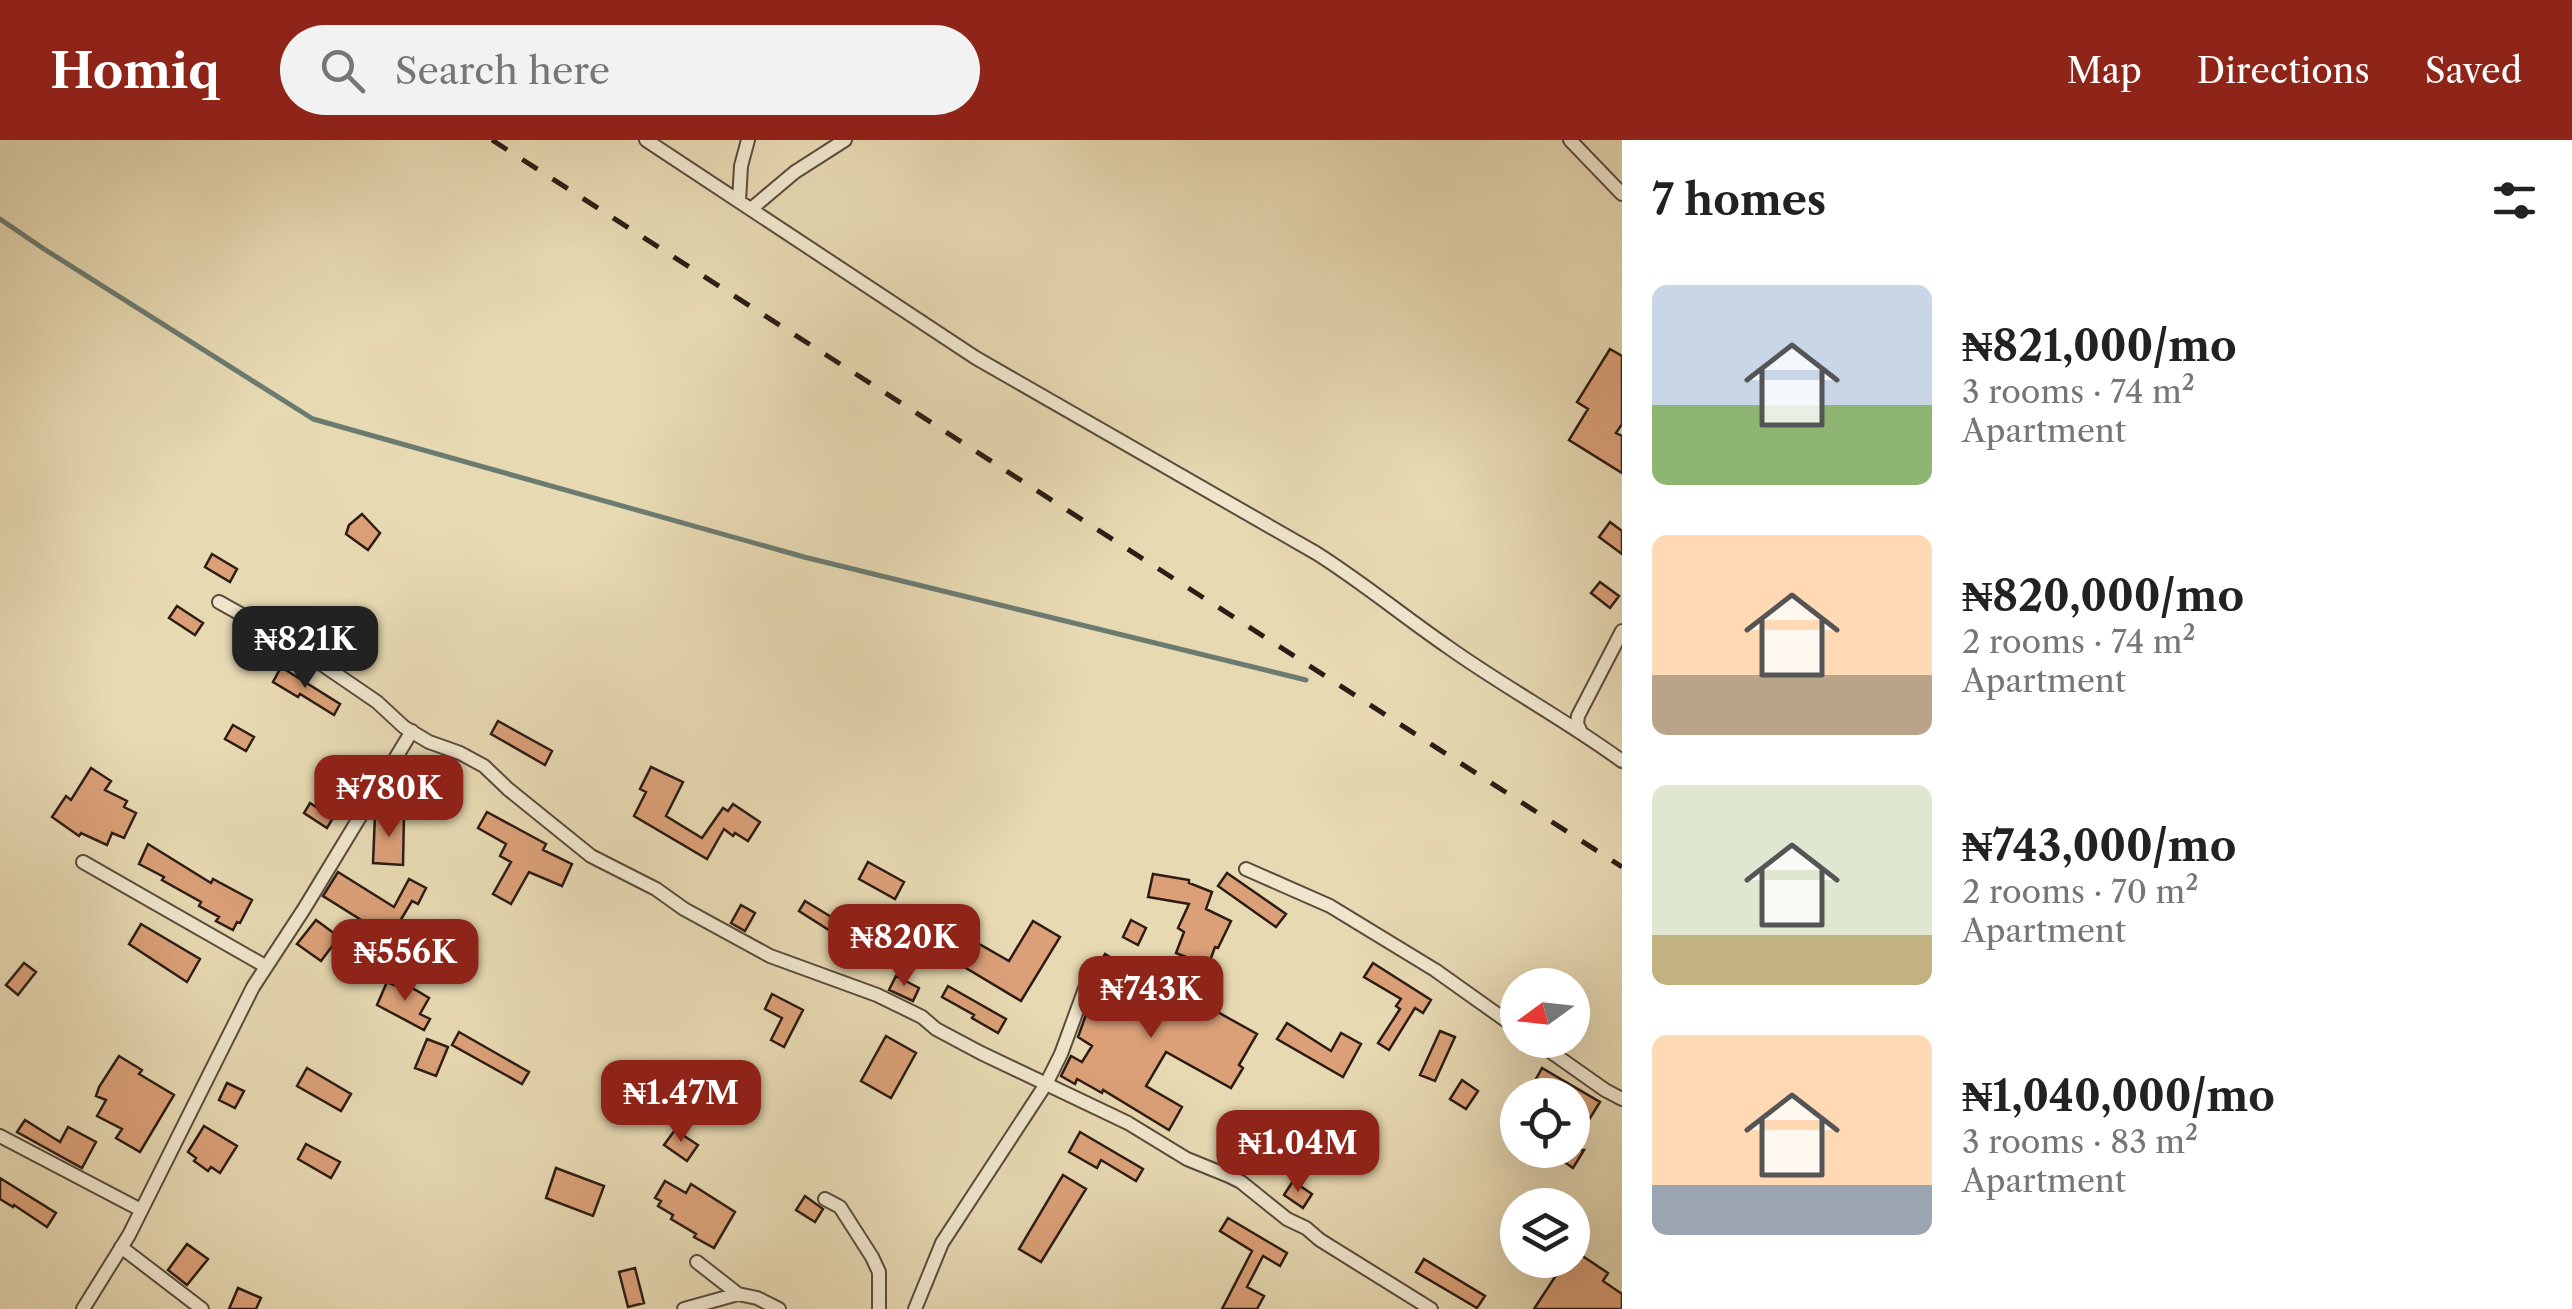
<!DOCTYPE html>
<html lang="en">
<head>
<meta charset="utf-8">
<style>
	:root { --surface:#fff; --page:#f2f2f2; --text:#222; --muted:#767676; --accent:#8f2418 }
	body { margin:0; font-family:"Libre Caslon Text",serif; background:var(--page); color:var(--text); height:100vh; display:flex; flex-direction:column; font-size:38px; white-space:nowrap }
	* { box-sizing:border-box; margin:0 }
	p { font-size:32px; color:var(--muted) }
	.icon { flex:none; width:55px; height:55px; fill:none; stroke:currentColor; stroke-width:2; stroke-linecap:round; stroke-linejoin:round }
	.map { position:relative; flex:1; overflow:hidden }
	.sheet { display:flex; flex-direction:column; background:var(--surface); width:950px }
	.sheet>* { flex:none }
	.needle { width:65px; rotate:255deg }
	.controls { position:absolute; left:1500px; top:828px; display:grid; gap:20px }
	.controls a { display:grid; place-items:center; width:90px; height:90px; border-radius:50%; background:var(--surface); box-shadow:0 10px 40px #0002; font-size:50px }
	.price { position:absolute; translate:-50% -85px; padding:0 22px; border-radius:20px; background:var(--accent); color:#fff; font-size:32px; line-height:65px; filter:drop-shadow(0 2px 5px #0008) }
	.price::after { content:''; position:absolute; left:50%; top:60px; width:30px; height:22px; margin-left:-15px; background:inherit; clip-path:polygon(0 0,100% 0,50% 100%) }
	.price.on { background:#222; color:#fff }
	ul { padding:0; list-style:none }
	li { display:flex; align-items:center; gap:30px; height:250px; padding:0 30px }
	li span { display:grid; place-items:center; flex:none; width:280px; height:200px; border-radius:15px; color:#555 }
	li>.icon { margin-inline-start:auto }
	span .icon { width:120px; height:120px; fill:#fffc; stroke-width:1 }
	li b { font-size:42px }
	h2 { display:flex; justify-content:space-between; align-items:center; height:120px; padding:0 30px; font-size:42px }
	header { display:flex; align-items:center; gap:60px; box-sizing:border-box; height:140px; padding:0 50px; background:var(--accent); color:#fff }
	header strong { font-size:48px }
	nav { display:flex; gap:55px; margin-inline-start:auto; font-size:35px }
	.search { width:700px; height:90px; background:var(--page); display:flex; align-items:center; gap:25px; box-sizing:border-box; padding:0 35px; border-radius:55px; color:var(--muted); font-size:38px }
	main { display:flex; flex:1; min-height:0 }
	.map>svg:first-child { display:block }
</style>
</head>
<body>
<header>
<strong>Homiq</strong>
<div class="search"><svg class="icon" aria-label="search" viewBox="0 0 24 24"><circle cx="10" cy="10" r="6"/><path d="M15 15l6 6"/></svg>Search here</div>
<nav><a>Map</a><a>Directions</a><a>Saved</a></nav>
</header>
<main>
<div class="map">
<svg width="1622" height="1169" viewBox="0 0 1622 1169">
	<rect width="100%" height="100%" fill="#e7d9b2"/>
	<filter id="stains"><feTurbulence type="fractalNoise" baseFrequency=".002" numOctaves="4"/><feColorMatrix values="0 0 0 0 .2 0 0 0 0 .09 0 0 0 0 .02 0 0 0 .5 -.17"/></filter>
	<radialGradient id="worn" r=".72"><stop offset=".6" stop-color="#630" stop-opacity="0"/><stop offset="1" stop-color="#630" stop-opacity=".3"/></radialGradient>
	<g fill="none" stroke-linecap="round" stroke-linejoin="round">
		<path stroke="#6c7b71" stroke-width="5" d="M 0,79 L 44,109 L 313,279 L 804,417 L 1306,540"/>
	</g>
	<path fill="#dba078" stroke="#2c1c15" stroke-width="2.5" d="M 1610,209 L 1622,216 L 1622,284 L 1616,293 L 1622,296 L 1622,333 L 1569,300 L 1588,269 L 1577,262 Z
		M 362,374 L 380,393 L 368,410 L 346,394 L 349,385 Z
		M 1610,382 L 1622,391 L 1622,414 L 1599,397 Z
		M 212,414 L 237,429 L 230,442 L 205,427 Z
		M 1600,442 L 1619,456 L 1610,468 L 1591,453 Z
		M 177,466 L 203,483 L 195,495 L 169,478 Z
		M 313,477 L 372,508 L 366,521 L 307,490 Z
		M 281,527 L 340,564 L 334,575 L 300,554 L 298,557 L 273,542 Z
		M 498,581 L 552,611 L 545,625 L 491,594 Z
		M 233,585 L 254,597 L 246,611 L 225,599 Z
		M 651,627 L 683,642 L 666,676 L 702,698 L 723,668 L 728,671 L 733,664 L 760,682 L 748,701 L 735,693 L 733,696 L 724,689 L 707,719 L 634,676 L 646,652 L 640,649 Z
		M 91,628 L 111,641 L 105,650 L 127,661 L 124,667 L 136,673 L 124,698 L 112,693 L 107,705 L 81,693 L 79,696 L 52,677 L 66,656 L 71,660 Z
		M 310,663 L 333,678 L 327,688 L 304,673 Z
		M 487,672 L 546,704 L 543,710 L 572,724 L 562,746 L 529,732 L 511,764 L 493,754 L 511,722 L 500,716 L 506,704 L 478,688 Z
		M 375,675 L 404,675 L 403,725 L 373,723 Z
		M 148,704 L 211,743 L 213,739 L 252,760 L 240,783 L 237,782 L 233,790 L 216,781 L 219,777 L 199,766 L 201,762 L 162,740 L 164,737 L 139,724 Z
		M 868,722 L 904,742 L 895,759 L 859,739 Z
		M 338,732 L 394,767 L 409,739 L 426,748 L 418,764 L 412,761 L 390,798 L 323,756 Z
		M 1227,733 L 1286,774 L 1276,787 L 1218,746 Z
		M 1153,734 L 1189,740 L 1189,743 L 1212,752 L 1206,769 L 1231,781 L 1218,808 L 1215,807 L 1208,826 L 1176,813 L 1184,792 L 1178,788 L 1189,764 L 1148,757 Z
		M 805,761 L 838,781 L 839,779 L 862,792 L 854,806 L 799,771 Z
		M 741,765 L 755,773 L 745,791 L 731,783 Z
		M 934,778 L 1009,821 L 1033,781 L 1060,797 L 1021,861 L 921,801 Z
		M 316,780 L 339,797 L 321,821 L 297,804 Z
		M 1131,780 L 1146,788 L 1138,805 L 1123,797 Z
		M 141,784 L 200,819 L 187,842 L 129,804 Z
		M 1105,814 L 1201,871 L 1205,865 L 1257,894 L 1239,925 L 1243,928 L 1231,948 L 1166,912 L 1146,946 L 1182,967 L 1169,990 L 1103,950 L 1102,953 L 1077,939 L 1075,944 L 1061,936 L 1071,916 L 1082,922 L 1092,906 L 1078,897 L 1099,838 L 1097,828 Z
		M 24,823 L 36,832 L 18,855 L 6,845 Z
		M 1373,823 L 1431,860 L 1423,873 L 1415,868 L 1389,910 L 1378,903 L 1400,869 L 1396,866 L 1401,859 L 1364,837 Z
		M 896,836 L 919,848 L 913,861 L 889,850 Z
		M 387,842 L 401,848 L 404,843 L 429,858 L 420,874 L 430,879 L 424,890 L 377,865 Z
		M 948,846 L 1006,879 L 998,893 L 972,878 L 974,875 L 942,857 Z
		M 772,854 L 803,870 L 784,907 L 771,900 L 782,878 L 765,869 Z
		M 1287,883 L 1331,911 L 1341,893 L 1361,904 L 1343,937 L 1277,899 Z
		M 1440,891 L 1455,897 L 1435,941 L 1420,935 Z
		M 459,892 L 529,932 L 522,944 L 452,905 Z
		M 886,896 L 916,913 L 891,958 L 861,941 Z
		M 427,899 L 448,907 L 436,936 L 415,928 Z
		M 119,916 L 142,930 L 139,934 L 174,955 L 140,1012 L 116,998 L 122,989 L 97,976 L 106,960 L 96,956 L 99,947 Z
		M 307,928 L 351,954 L 341,971 L 297,946 Z
		M 1542,928 L 1600,962 L 1587,983 L 1572,974 L 1572,955 L 1539,955 L 1530,950 Z
		M 1462,940 L 1478,951 L 1466,969 L 1450,959 Z
		M 227,943 L 244,951 L 235,968 L 219,960 Z
		M 25,980 L 60,1002 L 68,987 L 96,1002 L 82,1028 L 17,992 Z
		M 204,986 L 237,1006 L 220,1033 L 211,1027 L 208,1031 L 194,1021 L 196,1018 L 188,1012 Z
		M 675,990 L 698,1005 L 687,1021 L 664,1005 Z
		M 1080,992 L 1143,1029 L 1136,1041 L 1101,1020 L 1097,1028 L 1069,1012 Z
		M 306,1004 L 340,1022 L 331,1038 L 298,1019 Z
		M 1547,1010 L 1584,1010 L 1573,1028 Z
		M 556,1028 L 604,1046 L 593,1076 L 546,1058 Z
		M 1063,1035 L 1086,1049 L 1041,1122 L 1019,1109 Z
		M 0,1038 L 56,1073 L 47,1087 L 14,1065 L 13,1067 L 0,1059 Z
		M 665,1041 L 686,1053 L 691,1044 L 735,1072 L 714,1108 L 694,1097 L 696,1094 L 671,1079 L 673,1075 L 658,1066 L 661,1061 L 655,1058 Z
		M 1293,1041 L 1312,1054 L 1303,1068 L 1284,1055 Z
		M 805,1056 L 823,1069 L 815,1082 L 796,1070 Z
		M 1228,1078 L 1287,1113 L 1280,1126 L 1263,1116 L 1247,1147 L 1264,1156 L 1257,1169 L 1222,1169 L 1252,1111 L 1220,1091 Z
		M 187,1104 L 208,1119 L 187,1145 L 168,1130 Z
		M 1572,1109 L 1608,1133 L 1603,1141 L 1622,1154 L 1622,1169 L 1534,1169 L 1566,1120 L 1572,1120 Z
		M 1424,1119 L 1485,1156 L 1477,1168 L 1416,1132 Z
		M 635,1128 L 644,1163 L 628,1167 L 619,1132 Z
		M 238,1148 L 261,1158 L 256,1169 L 229,1169 Z"/>
	<g fill="none" stroke-linecap="round" stroke-linejoin="round">
		<defs>
			<path id="street" d="M 646,0 L 976,218 L 1316,413 C 1362,442 1403,476 1448,507 C 1504,547 1566,580 1622,621
				M 1570,0 L 1622,54
				M 739,61 L 741,26 L 748,0
				M 751,69 L 795,32 L 845,0
				M 219,462 L 285,499 L 377,562 L 404,587 L 429,602 L 460,613 L 484,626 L 508,649 L 591,716 L 656,749 L 684,769 L 770,816 L 877,855 L 922,877 L 936,889 L 981,913 L 1128,983 L 1187,1019 L 1229,1036 L 1241,1042 L 1287,1079 L 1306,1088 L 1320,1100 L 1431,1169
				M 1580,590 L 1577,584 L 1578,576 L 1622,491
				M 83,722 L 265,826
				M 1246,729 L 1330,766 L 1435,830 L 1518,889
				M 1534,900 L 1605,950 L 1622,959
				M 0,996 L 141,1070
				M 825,1059 L 840,1067 L 872,1117 L 879,1132 L 879,1169
				M 121,1107 L 202,1169
				M 697,1122 L 738,1154 L 757,1158 L 779,1169
				M 83,1169 L 129,1095 L 253,847 L 304,769 L 412,591
				M 684,1169 L 738,1154
				M 915,1169 L 942,1103 L 1046,944 L 1061,914 L 1090,835"/>
		</defs>
		<use href="#street" stroke="#5b4b3c" stroke-width="16"/>
		<use href="#street" stroke="#efe6cd" stroke-width="12"/>
		<path stroke="#2c1c15" stroke-width="5" stroke-dasharray="18 18" stroke-linecap="butt" d="M 492,0 L 1622,727"/>
	</g>
	<rect width="100%" height="100%" filter="url(#stains)"/>
	<rect width="100%" height="100%" fill="url(#worn)"/>
</svg>
<div class="controls">
<a><svg class="needle" viewBox="-14 -14 28 28"><path d="M0-13l5 13h-10z" fill="#e53935"/><path d="M0 13l5-13h-10z" fill="#767676"/></svg></a>
<a><svg class="icon" aria-label="locate" viewBox="0 0 24 24"><circle cx="12" cy="12" r="6"/><path d="M12 2v4M12 18v4M2 12h4M18 12h4"/></svg></a>
<a><svg class="icon" aria-label="layers" viewBox="0 0 24 24"><path d="M12 4l9 5-9 5-9-5zM3 14l9 5 9-5"/></svg></a>
</div>
<b class="price on" style="left:305px;top:551px">₦821K</b>
<b class="price" style="left:389px;top:700px">₦780K</b>
<b class="price" style="left:904px;top:849px">₦820K</b>
<b class="price" style="left:405px;top:864px">₦556K</b>
<b class="price" style="left:1151px;top:901px">₦743K</b>
<b class="price" style="left:681px;top:1005px">₦1.47M</b>
<b class="price" style="left:1298px;top:1055px">₦1.04M</b>
</div>
<section class="sheet">
<h2>7 homes<svg class="icon" aria-label="filters" viewBox="0 0 24 24"><path d="M4 7h16M4 17h16"/><circle cx="9" cy="7" r="2"/><circle cx="15" cy="17" r="2"/></svg></h2>
<ul>
<li><span style="background:linear-gradient(#c9d6e8 60%,#8fb573 0)"><svg class="icon" aria-label="home" viewBox="0 0 24 24"><path d="M3 11l9-7 9 7M6 9v11h12V9"/></svg></span><div><b>₦821,000/mo</b><p>3 rooms · 74 m²</p><p>Apartment</p></div></li>
<li><span style="background:linear-gradient(#ffd9b3 70%,#b9a48a 0)"><svg class="icon" aria-label="home" viewBox="0 0 24 24"><path d="M3 11l9-7 9 7M6 9v11h12V9"/></svg></span><div><b>₦820,000/mo</b><p>2 rooms · 74 m²</p><p>Apartment</p></div></li>
<li><span style="background:linear-gradient(#dfe7d0 75%,#c2b280 0)"><svg class="icon" aria-label="home" viewBox="0 0 24 24"><path d="M3 11l9-7 9 7M6 9v11h12V9"/></svg></span><div><b>₦743,000/mo</b><p>2 rooms · 70 m²</p><p>Apartment</p></div></li>
<li><span style="background:linear-gradient(#ffd9b3 75%,#9aa5b1 0)"><svg class="icon" aria-label="home" viewBox="0 0 24 24"><path d="M3 11l9-7 9 7M6 9v11h12V9"/></svg></span><div><b>₦1,040,000/mo</b><p>3 rooms · 83 m²</p><p>Apartment</p></div></li>
</ul>
</section>
</main>
</body>
</html>
